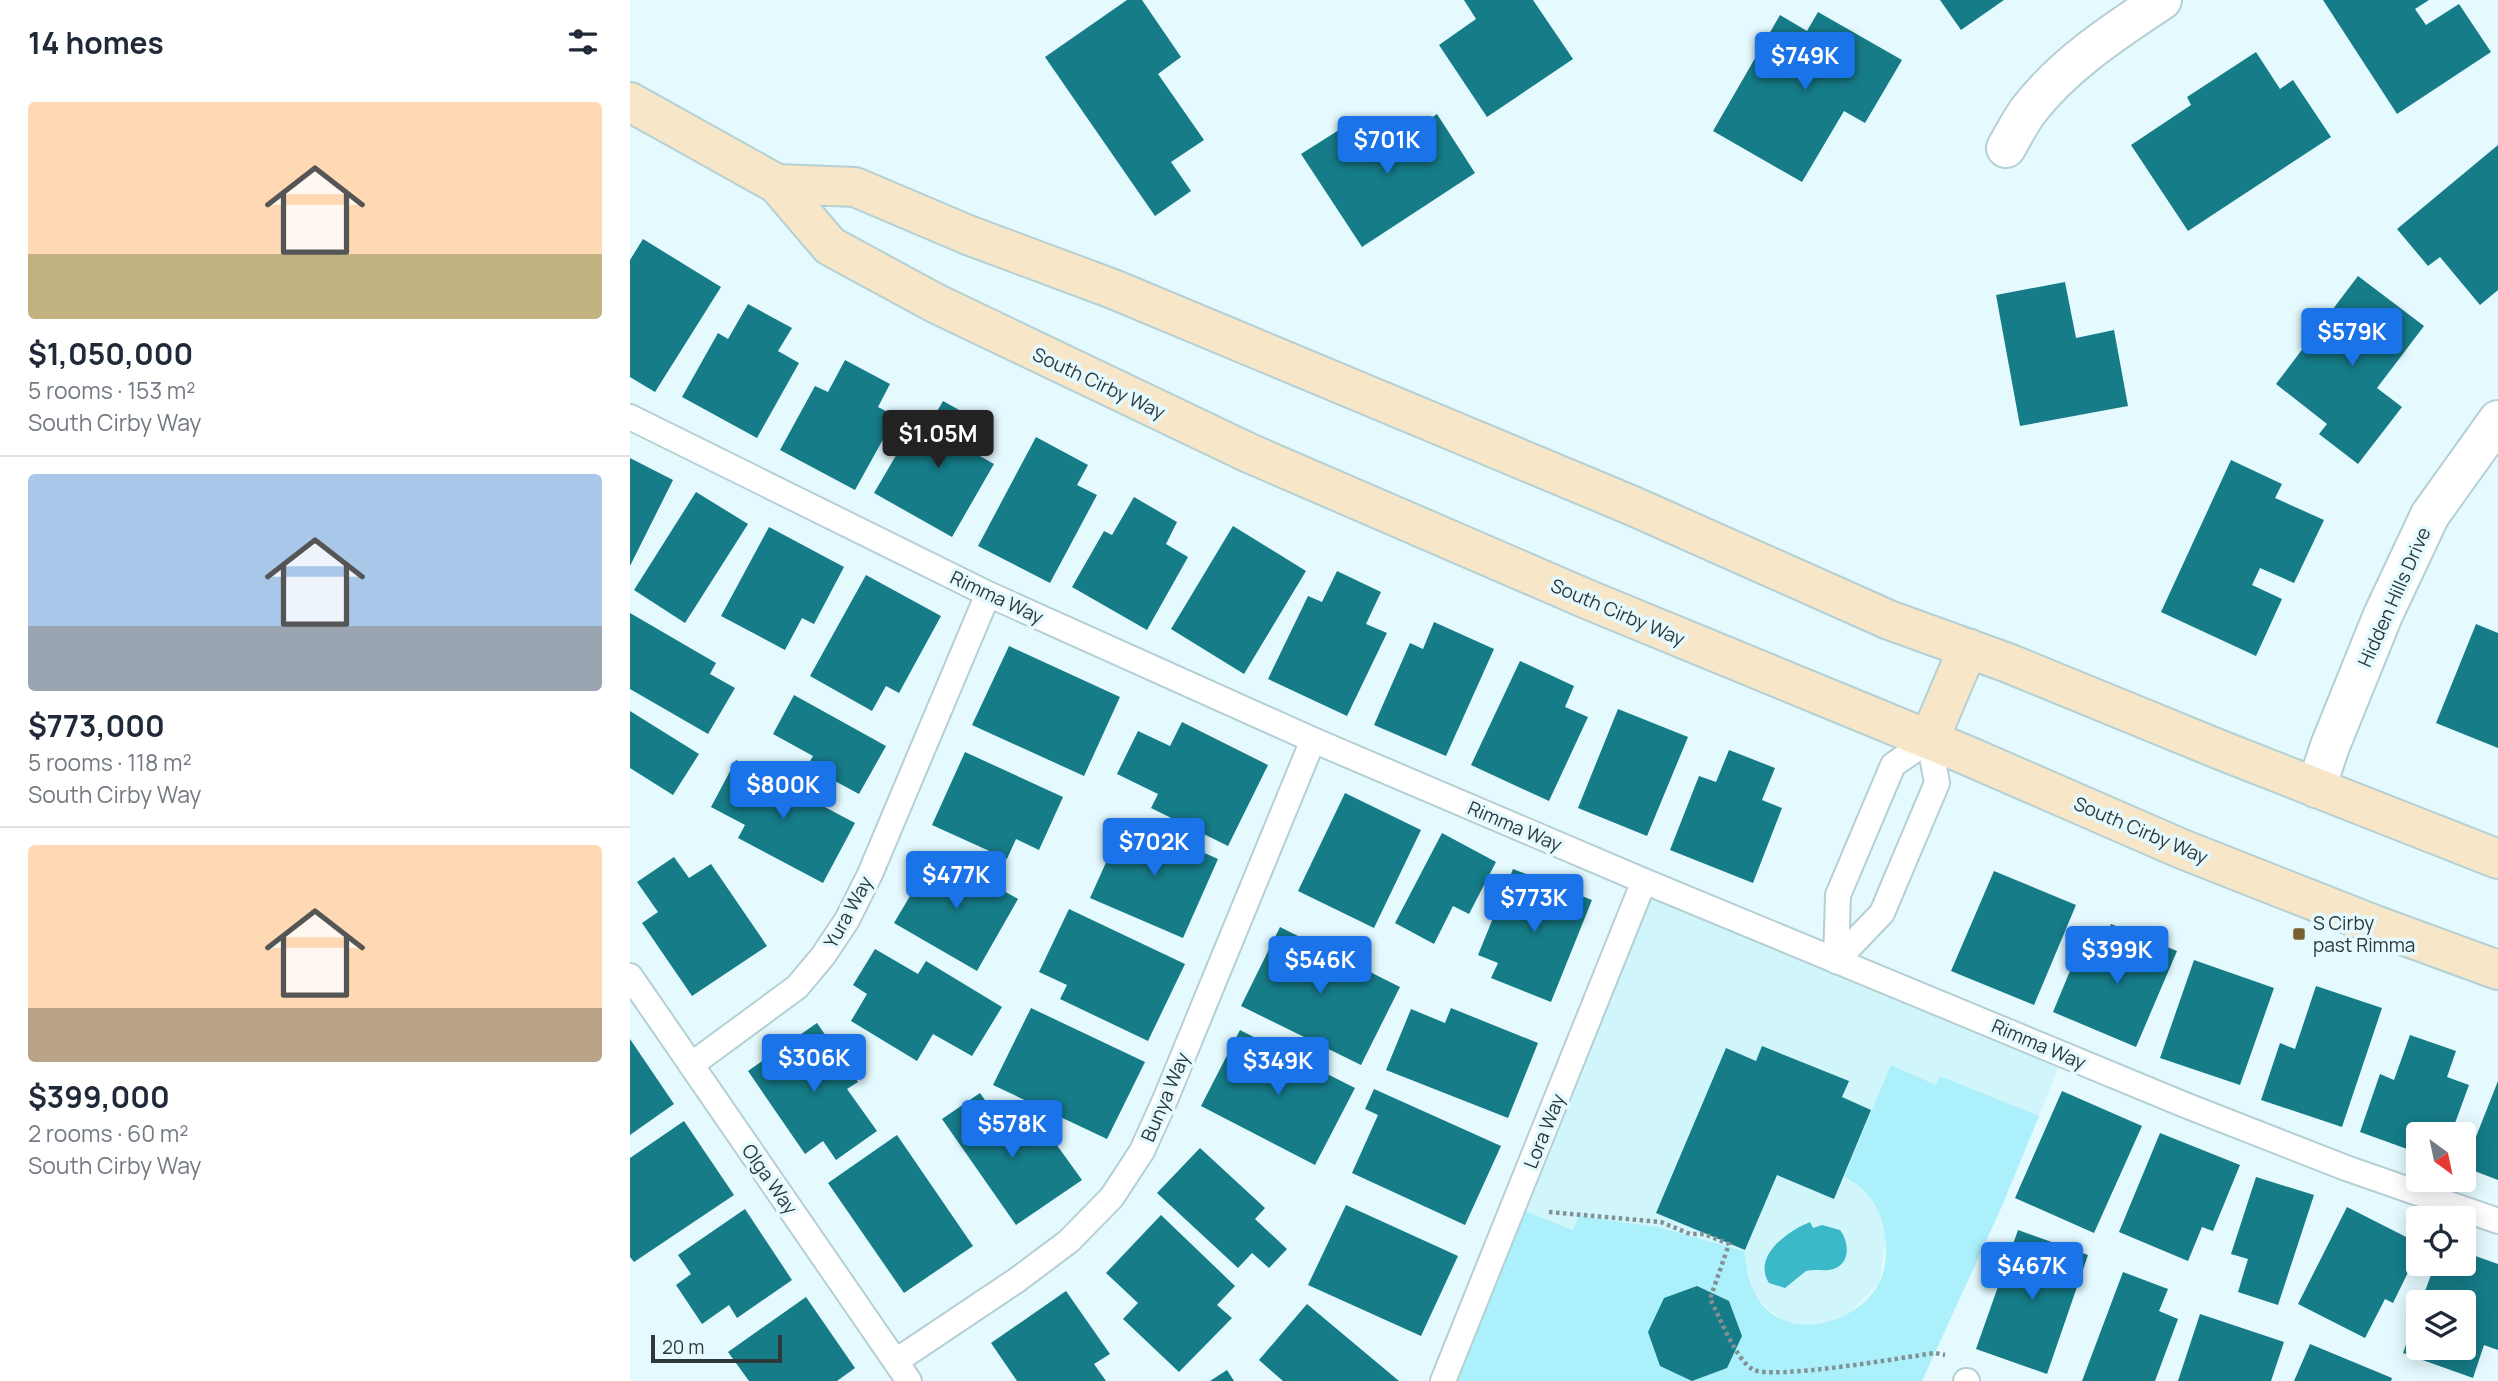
<!DOCTYPE html>
<html lang="en">
<head>
<meta charset="utf-8">
<style>
	:root { --surface:#fff; --page:#f6f6f7; --text:#1f2937; --muted:#747a83; --line:#e0e1e3; --accent:#1a73e8 }
	body { margin:0; font-family:Manrope,sans-serif; background:var(--page); color:var(--text); height:100vh; display:flex; flex-direction:column; font-size:26px; white-space:nowrap }
	* { box-sizing:border-box; margin:0 }
	p { font-size:23px; color:var(--muted) }
	.icon { flex:none; width:38px; height:38px; fill:none; stroke:currentColor; stroke-width:2; stroke-linecap:round; stroke-linejoin:round }
	.map { position:relative; flex:1; overflow:hidden }
	.side { display:flex; flex-direction:column; background:var(--surface); width:630px }
	.side>* { flex:none }
	.needle { width:46px; rotate:147deg }
	.controls { position:absolute; left:1776px; top:1122px; display:grid; gap:14px }
	.controls a { display:grid; place-items:center; width:70px; height:70px; border-radius:7px; background:var(--surface); box-shadow:0 4px 18px #0003; font-size:35px }
	.scale { position:absolute; left:21px; bottom:18px; width:131px; box-sizing:border-box; padding-left:7px; border:4px solid #2d383a; border-top:0; font-size:19px; line-height:24px; white-space:nowrap; color:#2d383a; -webkit-text-stroke:5px #e4fafe; paint-order:stroke }
	.price { position:absolute; translate:-50% -60px; padding:0 16px; border-radius:7px; background:var(--accent); color:#fff; font-size:23px; line-height:46px; filter:drop-shadow(0 2px 4px #0008) }
	.price::after { content:''; position:absolute; left:50%; top:42px; width:21px; height:16px; margin-left:-10px; background:inherit; clip-path:polygon(0 0,100% 0,50% 100%) }
	.price.selected { background:#222; color:#fff }
	ul { padding:0; list-style:none }
	li { display:grid; align-content:center; gap:14px; height:371px; padding:0 28px }
	li+li { border-top:2px solid var(--line) }
	li span { display:grid; place-items:center; height:217px; border-radius:7px; color:#555 }
	li>.icon { margin-inline-start:auto }
	span .icon { width:126px; height:126px; fill:#fffc; stroke-width:1 }
	li b { font-size:30px }
	h2 { display:flex; justify-content:space-between; align-items:center; height:84px; padding:0 28px; font-size:30px }
	main { display:flex; flex:1; min-height:0 }
	.map>svg:first-child { display:block }
</style>
</head>
<body>
<main>
<section class="side">
<h2>14 homes<svg class="icon" aria-label="filters" viewBox="0 0 24 24"><path d="M4 7h16M4 17h16"/><circle cx="9" cy="7" r="2"/><circle cx="15" cy="17" r="2"/></svg></h2>
<ul>
<li><span style="background:linear-gradient(#ffd9b3 70%,#c2b280 0)"><svg class="icon" aria-label="home" viewBox="0 0 24 24"><path d="M3 11l9-7 9 7M6 9v11h12V9"/></svg></span><div><b>$1,050,000</b><p>5 rooms · 153 m²</p><p>South Cirby Way</p></div></li>
<li><span style="background:linear-gradient(#a9c7e8 70%,#9aa5b1 0)"><svg class="icon" aria-label="home" viewBox="0 0 24 24"><path d="M3 11l9-7 9 7M6 9v11h12V9"/></svg></span><div><b>$773,000</b><p>5 rooms · 118 m²</p><p>South Cirby Way</p></div></li>
<li><span style="background:linear-gradient(#ffd9b3 75%,#b9a48a 0)"><svg class="icon" aria-label="home" viewBox="0 0 24 24"><path d="M3 11l9-7 9 7M6 9v11h12V9"/></svg></span><div><b>$399,000</b><p>2 rooms · 60 m²</p><p>South Cirby Way</p></div></li>
</ul>
</section>
<div class="map">
<svg width="1868" height="1381" viewBox="0 0 1868 1381">
	<rect width="100%" height="100%" fill="#e4fafe"/>
	<path fill="#d0f6fb" d="M 1023,894 L 1430,1063 L 1409,1116 L 1311,1076 L 1306,1085 L 1262,1065 L 1228,1183 L 1243,1200 L 1252,1219 L 1256,1239 L 1249,1283 L 1218,1315 L 1197,1324 L 1176,1325 L 1156,1322 L 1139,1310 L 1125,1294 L 1118,1272 L 1027,1227 L 950,1216 L 944,1230 L 892,1210 Z"/>
	<path fill="#abf0fb" d="M 1261,1065 L 1306,1085 L 1310,1076 L 1409,1116 L 1372,1206 L 1292,1381 L 821,1381 L 892,1210 L 943,1230 L 949,1216 L 1027,1227 L 1114,1251 C 1116,1265 1118,1280 1125,1293 C 1150,1344 1225,1328 1249,1283 C 1258,1267 1257,1242 1253,1225 C 1248,1203 1234,1186 1214,1177 Z"/>
	<path fill="#3bb9c9" d="M 1180,1222 L 1183,1228 L 1192,1225 L 1210,1230 C 1220,1243 1221,1267 1199,1270 C 1192,1271 1184,1269 1176,1271 L 1155,1288 L 1139,1283 C 1122,1256 1158,1231 1180,1222 Z"/>
	<path fill="#167c88" d="M 497,0 L 512,0 L 551,57 L 528,74 L 574,140 L 541,162 L 561,191 L 525,216 L 415,57 Z
		M 834,0 L 903,0 L 943,59 L 857,117 L 809,45 L 846,19 Z
		M 1310,0 L 1374,0 L 1331,30 Z
		M 1693,0 L 1799,0 L 1785,9 L 1796,25 L 1829,4 L 1861,52 L 1767,114 Z
		M 1188,12 L 1272,60 L 1235,123 L 1214,111 L 1172,182 L 1083,131 L 1150,15 L 1177,31 Z
		M 1626,52 L 1650,89 L 1663,80 L 1701,137 L 1558,231 L 1501,145 L 1561,105 L 1557,97 Z
		M 807,114 L 845,173 L 732,247 L 671,154 L 720,123 L 742,157 Z
		M 1868,145 L 1868,290 L 1850,305 L 1810,257 L 1798,266 L 1767,229 Z
		M 13,239 L 91,287 L 25,392 L 0,377 L 0,260 Z
		M 1728,276 L 1794,326 L 1747,388 L 1772,407 L 1728,464 L 1689,434 L 1697,424 L 1646,384 Z
		M 1435,282 L 1446,338 L 1484,330 L 1498,406 L 1390,426 L 1366,295 Z
		M 118,304 L 162,328 L 148,351 L 169,363 L 127,438 L 52,397 L 88,333 L 98,339 Z
		M 215,360 L 260,384 L 248,407 L 266,416 L 225,490 L 150,450 L 185,386 L 198,392 Z
		M 313,401 L 356,425 L 341,451 L 364,464 L 322,537 L 244,493 L 285,423 L 297,429 Z
		M 406,437 L 458,465 L 447,485 L 467,495 L 420,583 L 348,546 Z
		M 0,458 L 43,480 L 0,566 Z
		M 1601,460 L 1652,484 L 1645,498 L 1694,520 L 1664,583 L 1630,568 L 1622,585 L 1652,599 L 1626,656 L 1531,612 Z
		M 66,492 L 118,524 L 55,623 L 4,590 Z
		M 504,497 L 547,522 L 536,544 L 558,557 L 517,630 L 442,587 L 474,531 L 482,535 Z
		M 603,526 L 676,571 L 614,674 L 541,629 Z
		M 139,527 L 214,567 L 184,624 L 172,618 L 155,650 L 91,616 Z
		M 707,571 L 751,592 L 736,624 L 757,633 L 717,716 L 638,679 L 678,596 L 692,602 Z
		M 236,575 L 311,616 L 269,693 L 256,686 L 242,711 L 180,676 Z
		M 0,613 L 86,663 L 80,674 L 105,688 L 78,734 L 0,689 Z
		M 804,622 L 864,649 L 816,756 L 744,725 L 780,643 L 793,649 Z
		M 1846,624 L 1868,633 L 1868,748 L 1806,723 Z
		M 379,646 L 490,697 L 454,776 L 342,725 Z
		M 890,661 L 944,686 L 935,707 L 958,717 L 919,801 L 841,765 Z
		M 164,695 L 256,746 L 229,794 L 177,766 L 183,756 L 143,734 Z
		M 988,709 L 1058,737 L 1017,836 L 948,808 Z
		M 0,711 L 69,754 L 43,795 L 0,768 Z
		M 552,722 L 638,765 L 598,846 L 521,808 L 528,794 L 487,774 L 508,731 L 540,746 Z
		M 1099,750 L 1145,768 L 1132,800 L 1152,808 L 1123,883 L 1040,850 L 1069,776 L 1086,782 Z
		M 335,752 L 433,797 L 409,850 L 386,839 L 377,859 L 302,825 Z
		M 106,760 L 225,823 L 193,883 L 108,838 L 115,825 L 81,807 Z
		M 715,793 L 791,830 L 744,928 L 668,891 Z
		M 496,818 L 588,859 L 553,938 L 460,898 Z
		M 812,833 L 866,862 L 839,914 L 823,906 L 804,944 L 765,923 Z
		M 306,852 L 388,899 L 347,971 L 264,923 Z
		M 44,857 L 59,878 L 81,864 L 137,946 L 62,996 L 12,923 L 28,912 L 7,882 Z
		M 883,869 L 962,900 L 921,1002 L 861,978 L 868,963 L 848,955 Z
		M 1364,871 L 1446,905 L 1404,1005 L 1321,971 Z
		M 439,909 L 555,964 L 518,1041 L 430,999 L 437,985 L 409,972 Z
		M 1481,924 L 1547,951 L 1506,1047 L 1423,1012 L 1447,954 L 1466,961 Z
		M 650,927 L 770,987 L 731,1065 L 611,1006 Z
		M 245,949 L 288,974 L 296,961 L 372,1007 L 342,1056 L 303,1034 L 287,1061 L 221,1021 L 237,994 L 223,985 Z
		M 1564,960 L 1644,988 L 1610,1085 L 1530,1058 Z
		M 1686,986 L 1752,1008 L 1712,1127 L 1631,1100 L 1650,1043 L 1665,1049 Z
		M 401,1008 L 515,1062 L 477,1139 L 363,1085 Z
		M 821,1008 L 908,1043 L 878,1118 L 756,1070 L 781,1009 L 815,1023 Z
		M 187,1023 L 228,1082 L 217,1089 L 247,1131 L 206,1160 L 193,1141 L 175,1154 L 118,1071 Z
		M 610,1030 L 725,1088 L 685,1165 L 571,1106 Z
		M 1780,1035 L 1826,1051 L 1817,1077 L 1839,1085 L 1821,1134 L 1788,1134 L 1788,1153 L 1730,1132 L 1750,1074 L 1764,1080 Z
		M 0,1039 L 44,1104 L 0,1135 Z
		M 1132,1046 L 1219,1081 L 1212,1097 L 1241,1110 L 1204,1199 L 1147,1175 L 1115,1250 L 1026,1213 L 1096,1048 L 1126,1061 Z
		M 1868,1081 L 1868,1180 L 1834,1167 Z
		M 744,1089 L 871,1146 L 835,1225 L 722,1173 L 748,1115 L 735,1109 Z
		M 1432,1091 L 1512,1126 L 1464,1233 L 1385,1198 Z
		M 350,1093 L 384,1142 L 411,1123 L 452,1180 L 386,1225 L 312,1119 Z
		M 54,1121 L 104,1195 L 4,1262 L 0,1257 L 0,1158 Z
		M 1530,1133 L 1610,1165 L 1583,1231 L 1572,1227 L 1558,1261 L 1489,1232 Z
		M 267,1135 L 343,1246 L 274,1293 L 198,1183 Z
		M 570,1148 L 635,1208 L 625,1219 L 657,1249 L 639,1268 L 622,1253 L 608,1268 L 527,1193 Z
		M 1626,1177 L 1684,1195 L 1648,1305 L 1608,1292 L 1618,1259 L 1601,1254 Z
		M 716,1205 L 828,1256 L 791,1336 L 678,1285 Z
		M 1717,1207 L 1788,1243 L 1788,1252 L 1763,1303 L 1755,1299 L 1735,1338 L 1668,1304 Z
		M 115,1209 L 162,1280 L 107,1318 L 99,1305 L 72,1324 L 46,1285 L 61,1274 L 48,1255 Z
		M 531,1215 L 605,1286 L 587,1305 L 602,1318 L 549,1372 L 493,1319 L 508,1303 L 476,1273 Z
		M 1388,1230 L 1458,1255 L 1417,1374 L 1346,1349 Z
		M 1834,1252 L 1868,1264 L 1868,1350 L 1854,1345 L 1843,1378 L 1773,1353 L 1788,1311 L 1788,1348 L 1834,1348 L 1834,1302 L 1791,1302 L 1805,1264 L 1834,1264 Z
		M 1493,1272 L 1538,1289 L 1529,1311 L 1548,1319 L 1525,1381 L 1452,1381 Z
		M 1067,1286 L 1099,1301 L 1112,1336 L 1097,1368 L 1062,1381 L 1030,1366 L 1018,1332 L 1034,1298 Z
		M 436,1291 L 480,1354 L 464,1364 L 476,1381 L 387,1381 L 361,1343 Z
		M 176,1297 L 225,1368 L 207,1381 L 119,1381 L 98,1352 Z
		M 677,1304 L 769,1381 L 653,1381 L 629,1360 Z
		M 1570,1314 L 1654,1342 L 1641,1381 L 1548,1381 Z
		M 1680,1344 L 1762,1378 L 1761,1381 L 1664,1381 Z
		M 597,1370 L 604,1381 L 580,1381 Z"/>
	<g fill="none" stroke-linecap="round" stroke-linejoin="round">
		<defs>
			<path id="service" d="M 0,417 L 358,594 L 683,740 L 1014,881 L 1555,1105 L 1716,1168 L 1868,1221
				M 1299,740 L 1307,783 L 1252,913 L 1206,961 L 1208,895 L 1263,765 Z
				M 0,976 L 279,1381
				M 61,1065 L 167,987 L 193,956 L 217,920 L 240,874 L 358,594
				M 266,1361 L 387,1280 L 439,1241 L 482,1197 L 512,1151 L 535,1100 L 683,740
				M 813,1381 L 1014,881
				M 1336,1381 L 1337,1381"/>
			<path id="minor" d="M 1376,148 C 1383,136 1390,122 1398,111 C 1434,64 1484,32 1532,0
				M 1686,788 L 1700,746 L 1753,615 L 1800,515 L 1868,420"/>
			<path id="secondary" d="M 0,102 L 147,184 L 200,246 L 305,303 L 619,453 L 959,600 L 1336,755 L 1552,849 L 1745,925 L 1868,970
				M 147,184 L 225,187 L 338,235 L 483,289 L 1003,506 L 1259,620 L 1378,663 L 1593,751 L 1868,859
				M 1299,740 L 1338,648"/>
		</defs>
		<use href="#service" stroke="#b5d0d4" stroke-width="28"/>
		<use href="#minor" stroke="#b5d0d4" stroke-width="42"/>
		<use href="#secondary" stroke="#b5d0d4" stroke-width="42"/>
		<path stroke="#819194" stroke-width="4.5" stroke-dasharray="3.5 3.5" stroke-linecap="butt" d="M 919,1212 L 1031,1222 L 1060,1234 L 1074,1234 L 1099,1244 L 1080,1299 C 1090,1317 1105,1358 1122,1369 C 1140,1381 1275,1357 1305,1353 L 1315,1355"/>
		<use href="#service" stroke="#fff" stroke-width="24"/>
		<use href="#minor" stroke="#fff" stroke-width="38"/>
		<use href="#secondary" stroke="#f7e6c8" stroke-width="38"/>
	</g>
	<rect fill="#7a5f31" stroke="#e4fafe" stroke-width="2.5" x="1662" y="927" width="14" height="14" rx="3.5"/>
	<g text-anchor="middle" dominant-baseline="central" stroke-width="7" stroke-linejoin="round" paint-order="stroke">
		<g font-size="19" fill="#2d383a" stroke="#e4fafe">
			<text transform="translate(469 383) rotate(25)">South Cirby Way</text>
			<text transform="translate(367 597) rotate(25)">Rimma Way</text>
			<text transform="translate(1764 597) rotate(-66)">Hidden Hills Drive</text>
			<text transform="translate(988 612) rotate(23)">South Cirby Way</text>
			<text transform="translate(885 826) rotate(23)">Rimma Way</text>
			<text transform="translate(1511 830) rotate(23)">South Cirby Way</text>
			<text transform="translate(218 912) rotate(-61)">Yura Way</text>
			<text transform="translate(1409 1044) rotate(23)">Rimma Way</text>
			<text transform="translate(535 1097) rotate(-67)">Bunya Way</text>
			<text transform="translate(914 1131) rotate(-68)">Lora Way</text>
			<text transform="translate(140 1179) rotate(55)">Olga Way</text>
		</g>
		<g font-size="19" fill="#2d383a" stroke="#e4fafe" text-anchor="start">
			<text x="1683" y="923">S Cirby<tspan x="1683" dy="22">past Rimma</tspan></text>
		</g>
	</g>
</svg>
<div class="controls">
<a><svg class="needle" viewBox="-14 -14 28 28"><path d="M0-13l5 13h-10z" fill="#e53935"/><path d="M0 13l5-13h-10z" fill="#747a83"/></svg></a>
<a><svg class="icon" aria-label="locate" viewBox="0 0 24 24"><circle cx="12" cy="12" r="6"/><path d="M12 2v4M12 18v4M2 12h4M18 12h4"/></svg></a>
<a><svg class="icon" aria-label="layers" viewBox="0 0 24 24"><path d="M12 4l9 5-9 5-9-5zM3 14l9 5 9-5"/></svg></a>
</div>
<div class="scale">20 m</div>
<b class="price" style="left:1175px;top:92px">$749K</b>
<b class="price" style="left:757px;top:176px">$701K</b>
<b class="price" style="left:1722px;top:368px">$579K</b>
<b class="price selected" style="left:308px;top:470px">$1.05M</b>
<b class="price" style="left:153px;top:821px">$800K</b>
<b class="price" style="left:524px;top:878px">$702K</b>
<b class="price" style="left:326px;top:911px">$477K</b>
<b class="price" style="left:904px;top:934px">$773K</b>
<b class="price" style="left:1487px;top:986px">$399K</b>
<b class="price" style="left:690px;top:996px">$546K</b>
<b class="price" style="left:184px;top:1094px">$306K</b>
<b class="price" style="left:648px;top:1097px">$349K</b>
<b class="price" style="left:382px;top:1160px">$578K</b>
<b class="price" style="left:1402px;top:1302px">$467K</b>
</div>
</main>
</body>
</html>
